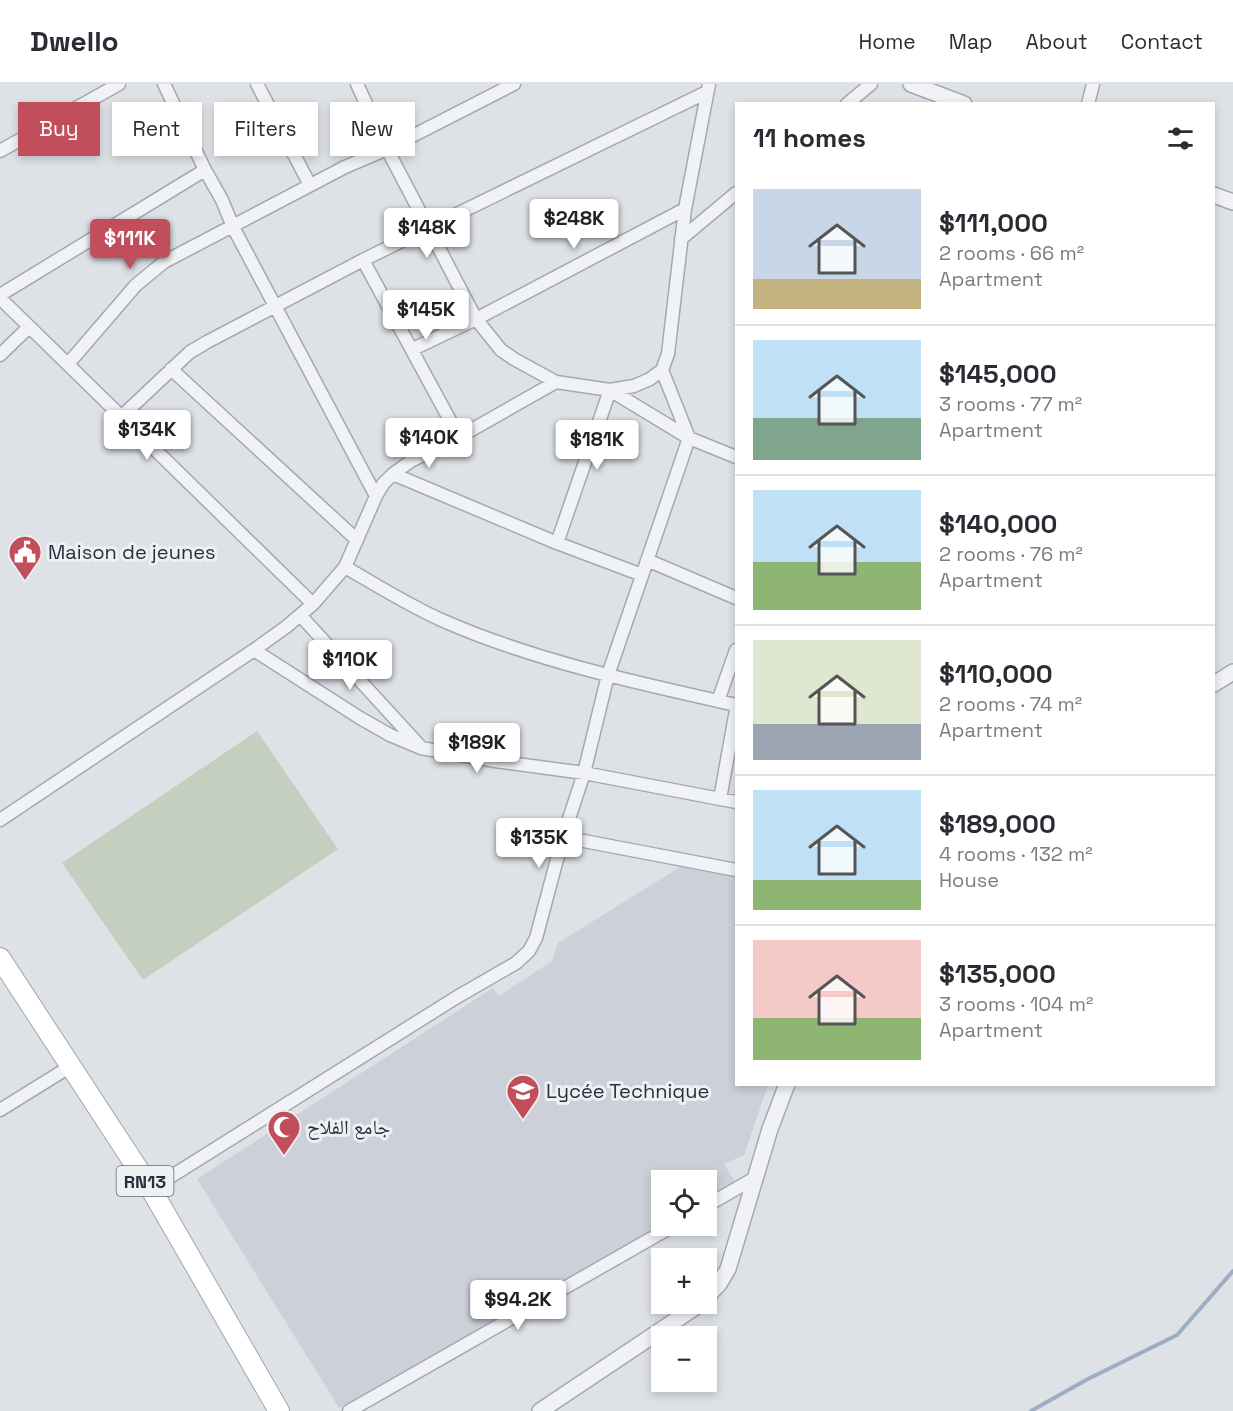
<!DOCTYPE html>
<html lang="en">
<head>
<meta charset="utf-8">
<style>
	:root { --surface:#fff; --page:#f7f7f7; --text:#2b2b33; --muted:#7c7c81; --line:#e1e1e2; --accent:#c04f5b }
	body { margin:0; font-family:"Space Grotesk","Noto Naskh Arabic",sans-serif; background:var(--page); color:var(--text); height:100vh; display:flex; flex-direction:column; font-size:22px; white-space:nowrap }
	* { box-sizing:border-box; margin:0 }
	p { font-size:20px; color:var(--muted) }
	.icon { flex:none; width:33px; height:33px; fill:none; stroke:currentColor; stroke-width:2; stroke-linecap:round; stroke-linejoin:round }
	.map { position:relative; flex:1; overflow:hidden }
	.sheet { position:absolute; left:735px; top:18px; width:480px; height:984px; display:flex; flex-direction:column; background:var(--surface); border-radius:0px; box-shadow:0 3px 9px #0003 }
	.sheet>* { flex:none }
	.banner { position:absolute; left:18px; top:18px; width:570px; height:54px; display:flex; gap:12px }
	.controls { position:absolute; left:651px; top:1086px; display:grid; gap:12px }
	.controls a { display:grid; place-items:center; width:66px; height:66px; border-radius:0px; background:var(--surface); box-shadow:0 3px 9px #0003; font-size:30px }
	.price { position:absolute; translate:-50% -51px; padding:0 14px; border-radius:6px; background:#fff; color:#222; font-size:20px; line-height:39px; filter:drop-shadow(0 2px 3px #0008) }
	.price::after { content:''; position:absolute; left:50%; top:36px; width:18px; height:14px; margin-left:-9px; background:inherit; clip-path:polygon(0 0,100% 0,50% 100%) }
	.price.active { background:var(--accent); color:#fff }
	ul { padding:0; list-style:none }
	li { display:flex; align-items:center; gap:18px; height:150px; padding:0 18px }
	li+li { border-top:2px solid var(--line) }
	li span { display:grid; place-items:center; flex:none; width:168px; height:120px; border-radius:0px; color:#555 }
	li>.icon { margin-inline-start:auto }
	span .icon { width:72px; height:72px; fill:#fffc; stroke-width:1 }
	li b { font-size:26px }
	h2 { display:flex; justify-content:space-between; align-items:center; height:72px; padding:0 18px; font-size:26px }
	.chip { padding:0 21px; border-radius:0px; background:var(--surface); box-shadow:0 3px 9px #0003; font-size:21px; line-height:54px }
	.chip.active { background:var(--accent); color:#fff }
	header { display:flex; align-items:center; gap:36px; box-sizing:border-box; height:84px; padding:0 30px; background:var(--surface); border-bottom:2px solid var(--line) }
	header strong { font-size:28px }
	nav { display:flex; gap:33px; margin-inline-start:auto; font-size:21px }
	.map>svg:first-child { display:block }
</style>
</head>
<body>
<header>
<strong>Dwello</strong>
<nav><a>Home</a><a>Map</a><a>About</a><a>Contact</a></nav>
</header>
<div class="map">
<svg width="1233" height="1327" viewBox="0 0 1233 1327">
	<rect width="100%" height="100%" fill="#dee1e6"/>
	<path fill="#cdd0d8" d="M 680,783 L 736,793 L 736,1000 L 768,1001 L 744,1071 L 724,1080 L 736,1099 L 707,1115 L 706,1096 L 662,1096 L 661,1141 L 339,1324 L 197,1095 L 493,904 L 499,912 L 552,877 L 558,859 Z"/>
	<path fill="#c4cfc0" d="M 257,647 L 338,765 L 143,896 L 62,779 Z"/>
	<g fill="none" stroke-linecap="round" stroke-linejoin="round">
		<path stroke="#9daec3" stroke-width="4" d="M 1031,1327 L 1086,1296 L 1177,1251 L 1233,1187"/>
		<defs>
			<path id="minor" d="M 164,0 L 205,86 L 222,116 L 233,143 L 376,412
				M 257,0 L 310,101
				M 357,0 L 387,65 L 476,235 L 501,266 L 514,275 L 556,298
				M 847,20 L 871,0
				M 1088,20 L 1093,0
				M 0,67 L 119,0
				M 681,155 L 736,109
				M 363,176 L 459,353
				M 0,211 L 205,86
				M 0,214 L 313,520
				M 413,265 L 476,235 L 685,125
				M 0,271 L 29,243
				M 68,280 L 136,201 L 164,178 L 345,83 L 387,65 L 514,0
				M 171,285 L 357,456
				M 122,332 L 190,268 L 207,258 L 363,176 L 707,8
				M 393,390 L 557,459 L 642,491
				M 557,459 L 610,306 L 689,354 L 736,373
				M 647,476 L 736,514
				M 345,483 C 378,502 411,523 446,538 C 536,577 641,600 736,621
				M 300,531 L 419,661
				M 254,566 L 360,634 L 390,651 L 421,664 L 495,677 L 584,689 L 736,718
				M 718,617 L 736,566
				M 720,715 L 736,626
				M 0,736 L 254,566 L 286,543 L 313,520 L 345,483 L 376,412 L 383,400 L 393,390 L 411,377 L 459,353 L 556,298 L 610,306 L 634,302 L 650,295 L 662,286 L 668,270 L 685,125 L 709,0
				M 563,753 L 736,786
				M 0,1026 L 71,982
				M 151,1105 L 457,913 L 516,879 L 529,867 L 536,854 L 563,753 L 584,689 L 608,591 L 689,354 L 662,286
				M 706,1122 L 755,1094
				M 349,1327 L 673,1142"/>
			<path id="tertiary" d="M 911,0 L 964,20
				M 1214,111 L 1233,118
				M 1214,600 L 1233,588
				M 706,1214 L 719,1200 L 728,1185 L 770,1045 L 787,1000
				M 540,1327 L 700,1220"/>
			<path id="primary" d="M 0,874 L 151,1105 L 279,1327"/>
		</defs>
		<use href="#minor" stroke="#a4a8b0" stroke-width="15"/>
		<use href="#tertiary" stroke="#a4a8b0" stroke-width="18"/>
		<use href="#primary" stroke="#9fa5b1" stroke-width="22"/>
		<use href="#minor" stroke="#f1f2f5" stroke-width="12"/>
		<use href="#tertiary" stroke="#f1f2f5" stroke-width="15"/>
		<use href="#primary" stroke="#fff" stroke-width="20"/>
	</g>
	<defs>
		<symbol id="civic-pin" viewBox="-11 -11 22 30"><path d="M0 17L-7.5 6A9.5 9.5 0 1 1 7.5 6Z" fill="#c04f5b" stroke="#eef0f4"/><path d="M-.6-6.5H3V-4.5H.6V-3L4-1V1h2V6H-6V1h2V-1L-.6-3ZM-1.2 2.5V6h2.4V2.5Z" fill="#fff"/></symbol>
		<symbol id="school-pin" viewBox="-11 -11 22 30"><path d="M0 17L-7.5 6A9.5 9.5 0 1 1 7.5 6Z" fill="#c04f5b" stroke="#eef0f4"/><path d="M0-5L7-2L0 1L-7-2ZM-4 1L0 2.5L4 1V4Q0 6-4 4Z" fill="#fff"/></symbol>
		<symbol id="mosque-pin" viewBox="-11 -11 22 30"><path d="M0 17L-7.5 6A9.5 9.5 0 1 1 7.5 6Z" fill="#c04f5b" stroke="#eef0f4"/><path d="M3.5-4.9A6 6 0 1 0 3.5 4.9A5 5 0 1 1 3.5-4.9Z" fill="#fff"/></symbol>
	</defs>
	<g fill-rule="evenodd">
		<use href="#civic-pin" x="6" y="449" width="38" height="52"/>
		<use href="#school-pin" x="504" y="988" width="38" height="52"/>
		<use href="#mosque-pin" x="265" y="1024" width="38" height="52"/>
	</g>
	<g text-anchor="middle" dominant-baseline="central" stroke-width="6" stroke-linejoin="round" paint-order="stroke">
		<rect fill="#eef0f4" stroke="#646973" stroke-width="1.5" x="116.5" y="1082" width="57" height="30" rx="4.5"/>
		<g font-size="18" font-weight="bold" fill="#292f3c">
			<text x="145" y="1097">RN13</text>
		</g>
		<g font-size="20" fill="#292f3c" stroke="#eef0f4" text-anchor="start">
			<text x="48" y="468">Maison de jeunes</text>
			<text x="546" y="1007">Lycée Technique</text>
			<text x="307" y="1043">جامع الفلاح</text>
		</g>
	</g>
</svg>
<div class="controls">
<a><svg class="icon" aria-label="locate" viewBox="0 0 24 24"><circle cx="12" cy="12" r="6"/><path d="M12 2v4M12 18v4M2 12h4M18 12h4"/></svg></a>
<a>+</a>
<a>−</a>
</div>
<b class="price" style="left:574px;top:166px">$248K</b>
<b class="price" style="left:427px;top:175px">$148K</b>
<b class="price active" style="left:130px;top:186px">$111K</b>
<b class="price" style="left:426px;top:257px">$145K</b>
<b class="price" style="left:147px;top:377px">$134K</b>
<b class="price" style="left:429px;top:385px">$140K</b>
<b class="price" style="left:597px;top:387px">$181K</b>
<b class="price" style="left:350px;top:607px">$110K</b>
<b class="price" style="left:477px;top:690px">$189K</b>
<b class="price" style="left:539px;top:785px">$135K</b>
<b class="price" style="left:518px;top:1247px">$94.2K</b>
<div class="banner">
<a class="chip active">Buy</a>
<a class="chip">Rent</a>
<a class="chip">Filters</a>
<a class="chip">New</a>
</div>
<section class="sheet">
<h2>11 homes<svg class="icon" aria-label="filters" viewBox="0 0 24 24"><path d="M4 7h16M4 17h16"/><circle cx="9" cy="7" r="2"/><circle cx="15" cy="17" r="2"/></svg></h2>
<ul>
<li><span style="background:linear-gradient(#c9d6e8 75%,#c2b280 0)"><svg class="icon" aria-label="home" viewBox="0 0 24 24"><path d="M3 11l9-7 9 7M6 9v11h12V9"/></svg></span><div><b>$111,000</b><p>2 rooms · 66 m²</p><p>Apartment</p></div></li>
<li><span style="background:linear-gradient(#bfe0f5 65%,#7fa58c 0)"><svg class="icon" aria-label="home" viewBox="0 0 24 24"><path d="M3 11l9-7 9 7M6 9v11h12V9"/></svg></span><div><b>$145,000</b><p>3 rooms · 77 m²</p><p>Apartment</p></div></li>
<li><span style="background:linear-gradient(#bfe0f5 60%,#8fb573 0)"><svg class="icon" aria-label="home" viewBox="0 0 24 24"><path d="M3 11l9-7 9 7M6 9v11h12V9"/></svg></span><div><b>$140,000</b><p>2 rooms · 76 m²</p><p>Apartment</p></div></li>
<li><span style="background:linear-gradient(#dfe7d0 70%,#9aa5b1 0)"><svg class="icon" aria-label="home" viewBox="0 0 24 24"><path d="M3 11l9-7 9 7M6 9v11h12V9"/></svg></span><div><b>$110,000</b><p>2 rooms · 74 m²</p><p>Apartment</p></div></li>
<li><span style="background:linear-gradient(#bfe0f5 75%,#8fb573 0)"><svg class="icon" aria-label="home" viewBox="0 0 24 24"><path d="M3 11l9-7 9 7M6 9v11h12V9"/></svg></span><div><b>$189,000</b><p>4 rooms · 132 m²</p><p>House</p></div></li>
<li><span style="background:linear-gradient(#f6c9c9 65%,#8fb573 0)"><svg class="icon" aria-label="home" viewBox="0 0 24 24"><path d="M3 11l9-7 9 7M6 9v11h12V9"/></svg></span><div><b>$135,000</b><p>3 rooms · 104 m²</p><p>Apartment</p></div></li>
</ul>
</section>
</div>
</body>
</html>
